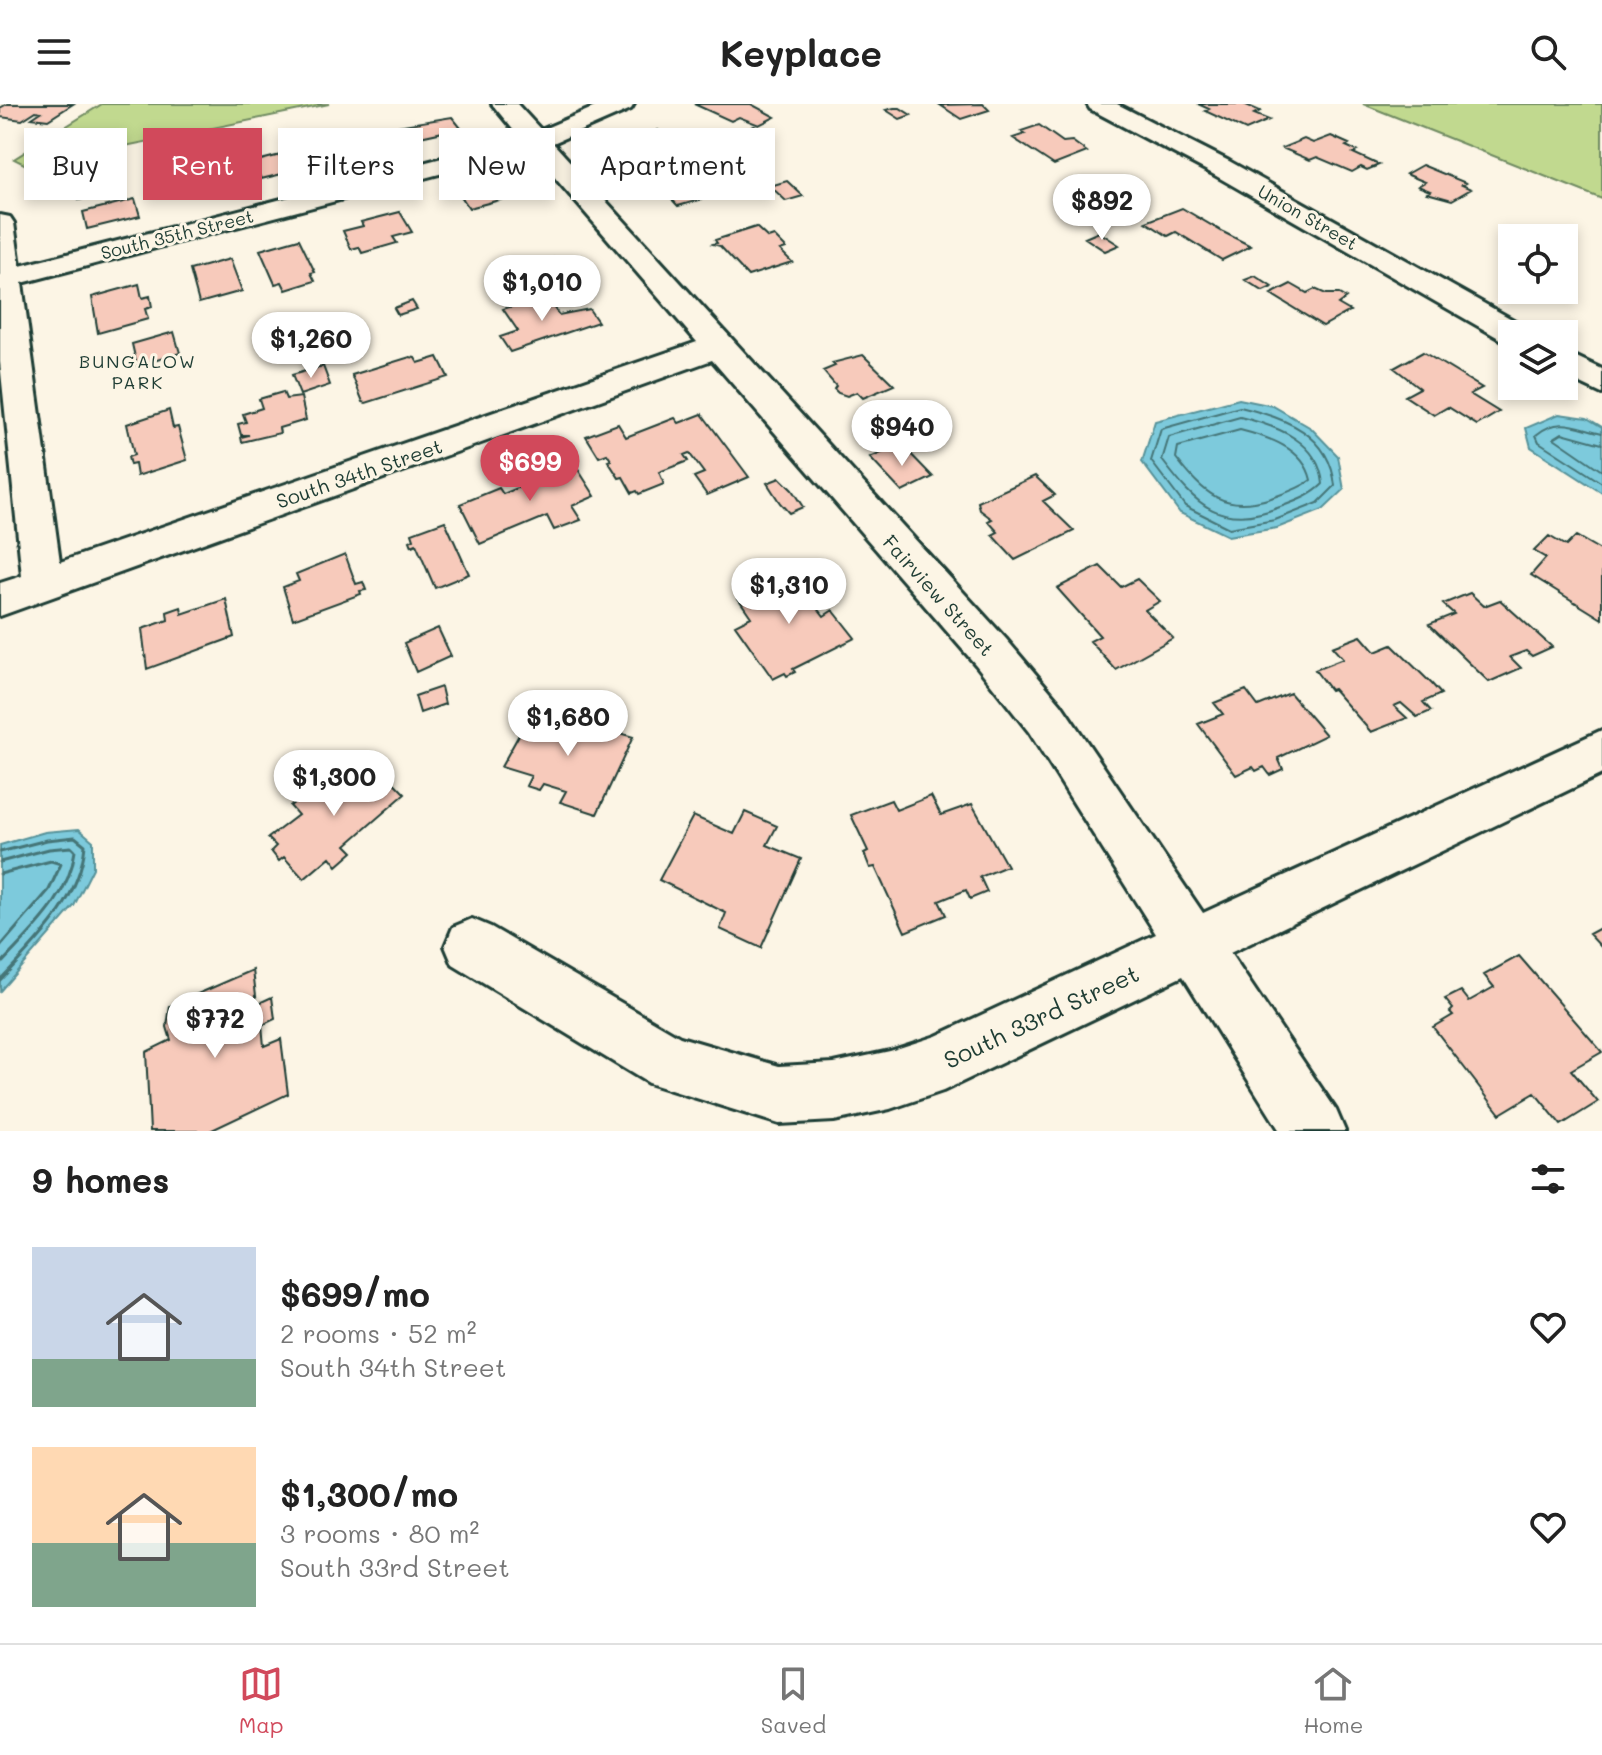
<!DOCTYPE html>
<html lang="en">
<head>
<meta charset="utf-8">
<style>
	:root { --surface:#fff; --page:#f2f2f2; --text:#222; --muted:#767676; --line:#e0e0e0; --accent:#d1495b }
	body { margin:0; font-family:Mali,sans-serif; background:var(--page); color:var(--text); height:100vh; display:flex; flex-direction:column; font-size:30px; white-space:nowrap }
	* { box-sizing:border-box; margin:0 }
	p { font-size:26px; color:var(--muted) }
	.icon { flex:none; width:44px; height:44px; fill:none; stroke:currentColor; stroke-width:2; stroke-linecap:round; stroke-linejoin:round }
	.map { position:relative; height:1027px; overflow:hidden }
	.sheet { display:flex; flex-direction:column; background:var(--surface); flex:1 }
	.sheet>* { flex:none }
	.hud { position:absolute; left:24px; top:24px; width:800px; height:72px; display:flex; gap:16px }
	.tools { position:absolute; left:1498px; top:120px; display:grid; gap:16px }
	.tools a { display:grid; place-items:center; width:80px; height:80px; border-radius:0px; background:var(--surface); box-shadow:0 4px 12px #0003; font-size:40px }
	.price { position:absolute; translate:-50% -68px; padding:0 18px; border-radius:28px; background:#fff; color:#222; font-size:26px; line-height:52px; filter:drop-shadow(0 2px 4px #0008) }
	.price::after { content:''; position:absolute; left:50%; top:48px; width:24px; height:18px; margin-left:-12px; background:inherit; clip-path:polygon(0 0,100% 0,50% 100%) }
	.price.active { background:var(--accent); color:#fff }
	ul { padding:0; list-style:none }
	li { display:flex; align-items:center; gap:24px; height:200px; padding:0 32px }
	li span { display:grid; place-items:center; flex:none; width:224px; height:160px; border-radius:0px; color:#555 }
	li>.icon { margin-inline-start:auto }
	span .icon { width:96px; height:96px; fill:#fffc; stroke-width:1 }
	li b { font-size:34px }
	h2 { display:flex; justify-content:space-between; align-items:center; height:96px; padding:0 32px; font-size:34px }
	.tag { padding:0 28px; border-radius:0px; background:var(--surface); box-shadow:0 4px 12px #0003; font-size:28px; line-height:72px }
	.tag.active { background:var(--accent); color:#fff }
	header { display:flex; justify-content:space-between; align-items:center; height:104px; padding:0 32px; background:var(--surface); font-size:36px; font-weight:800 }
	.tab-bar { display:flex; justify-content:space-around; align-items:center; height:112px; border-top:2px solid var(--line); background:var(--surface); font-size:22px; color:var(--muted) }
	.tab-bar a { display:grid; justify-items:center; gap:4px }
	.tab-bar .active { color:var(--accent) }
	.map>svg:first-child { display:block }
</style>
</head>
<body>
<header><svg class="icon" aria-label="menu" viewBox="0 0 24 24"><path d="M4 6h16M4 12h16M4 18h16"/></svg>Keyplace<svg class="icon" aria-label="search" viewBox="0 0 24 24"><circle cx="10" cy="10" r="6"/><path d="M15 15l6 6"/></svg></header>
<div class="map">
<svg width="1602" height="1027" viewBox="0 0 1602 1027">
	<rect width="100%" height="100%" fill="#fcf5e5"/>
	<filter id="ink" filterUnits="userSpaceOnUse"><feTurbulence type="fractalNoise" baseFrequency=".0125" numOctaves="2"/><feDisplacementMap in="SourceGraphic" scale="16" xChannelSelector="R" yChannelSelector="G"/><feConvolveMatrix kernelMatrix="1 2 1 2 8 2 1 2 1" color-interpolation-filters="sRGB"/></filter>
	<g filter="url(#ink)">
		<path fill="#c1d98f" stroke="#708b62" stroke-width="2" d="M 102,0 L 329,0 L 28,62 L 14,55 Z
			M 1363,0 L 1602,0 L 1602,95 Z"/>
		<path fill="#7dcadc" stroke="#579299" stroke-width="2" d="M 1239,295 L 1273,302 L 1311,324 L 1338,352 L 1344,386 L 1323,406 L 1277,424 L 1228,432 L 1180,409 L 1142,358 L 1155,317 Z
			M 1559,310 L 1587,314 L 1602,323 L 1602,389 L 1531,343 L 1526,324 Z
			M 79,725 L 93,737 L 93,764 L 74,802 L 0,887 L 0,741 L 45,728 Z"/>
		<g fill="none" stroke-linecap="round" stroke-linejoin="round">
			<path stroke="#457577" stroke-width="2" d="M 1240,303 C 1286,314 1330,330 1335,382 L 1318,399 L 1275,416 L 1229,424 L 1185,402 L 1151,357 L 1161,325 Z
				M 1240,313 C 1277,322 1319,337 1323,380 C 1311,392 1296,397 1280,403 C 1220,426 1197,402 1162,356 L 1169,333 Z
				M 1240,326 C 1268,333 1304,344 1311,376 C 1299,385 1285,389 1271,394 C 1224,409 1204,390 1176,354 L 1178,343 Z
				M 1602,329 C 1576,323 1559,312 1536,331 L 1539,338 L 1602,379
				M 1602,340 L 1562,329 L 1554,334 L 1602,367"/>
			<path stroke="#457577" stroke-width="3" d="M 0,748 L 47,736 L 75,733 L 85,741 C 80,797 37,837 0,876
				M 0,758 L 49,745 L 71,743 L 75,747 C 69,795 31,827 0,861
				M 0,770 L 51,757 L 61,760 L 49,786 L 0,843"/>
		</g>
		<path fill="#f7cabb" stroke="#1f3d34" stroke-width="2" d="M 7,0 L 73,0 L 48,16 L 32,14 L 41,8 L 36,7 L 22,16 L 0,13 L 0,4 Z
			M 694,0 L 751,0 L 775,13 L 759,21 L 739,13 L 731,17 Z
			M 983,0 L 989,6 L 961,15 L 940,1 Z
			M 1198,0 L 1244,0 L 1260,7 L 1254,10 L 1269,16 L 1246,26 L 1205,7 L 1209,5 Z
			M 894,4 L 900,4 L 911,11 L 900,15 L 886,6 Z
			M 452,13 L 461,24 L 397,38 L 398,41 L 379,46 L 367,27 Z
			M 1039,21 L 1063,38 L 1072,37 L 1087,48 L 1054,61 L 1013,34 L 1025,30 L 1021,27 Z
			M 754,22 L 773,31 L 756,39 L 737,30 Z
			M 658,26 L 678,40 L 666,46 L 669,47 L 662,51 L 664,54 L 639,64 L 605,45 L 629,34 L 636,37 Z
			M 330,31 L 339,47 L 311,55 L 315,62 L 261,75 L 253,58 L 304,45 L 300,38 Z
			M 1331,32 L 1349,40 L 1346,42 L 1357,47 L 1353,49 L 1379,61 L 1367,66 L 1361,63 L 1352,68 L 1317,53 L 1310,56 L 1282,44 L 1304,35 L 1313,39 Z
			M 115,52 L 118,61 L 108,63 L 117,87 L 79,96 L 74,74 L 93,69 L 83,69 L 81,60 Z
			M 1422,61 L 1466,79 L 1462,81 L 1471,85 L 1452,96 L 1427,89 L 1430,87 L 1418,82 L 1425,78 L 1406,70 Z
			M 509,76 L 514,81 L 527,79 L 532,85 L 528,86 L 530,88 L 469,104 L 459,89 Z
			M 787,77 L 803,92 L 786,97 L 770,82 Z
			M 692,84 L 703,95 L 678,102 L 667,90 Z
			M 135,95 L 140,112 L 87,125 L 83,108 Z
			M 1182,104 L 1223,128 L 1251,142 L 1222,156 L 1176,128 L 1168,132 L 1146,118 Z
			M 400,108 L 412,128 L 393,133 L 397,139 L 362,149 L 359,143 L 351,145 L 343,127 L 363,122 L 361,118 Z
			M 756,123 L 768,134 L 774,132 L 786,144 L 780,146 L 792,158 L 748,172 L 720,142 L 713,140 L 717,139 L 715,136 Z
			M 1099,128 L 1119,141 L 1105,147 L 1085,134 Z
			M 299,135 L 315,168 L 311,169 L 315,177 L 286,186 L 282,178 L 275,180 L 260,146 Z
			M 553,154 L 567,173 L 533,184 L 519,164 Z
			M 230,155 L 242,187 L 199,199 L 190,166 Z
			M 1255,172 L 1272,183 L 1263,187 L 1245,176 Z
			M 139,180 L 142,194 L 150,192 L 152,203 L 145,205 L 148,215 L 98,229 L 92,193 Z
			M 1291,180 L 1307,189 L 1315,185 L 1326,190 L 1339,190 L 1346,194 L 1338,200 L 1350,207 L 1323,222 L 1271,190 Z
			M 545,192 L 559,211 L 589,205 L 598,218 L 510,248 L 500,233 L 518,227 L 503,205 Z
			M 412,197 L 417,205 L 398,211 L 394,204 Z
			M 174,228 L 180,249 L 137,262 L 132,240 Z
			M 1423,248 L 1482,284 L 1470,290 L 1499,308 L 1477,321 L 1448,303 L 1434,311 L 1405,292 L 1420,284 L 1394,264 Z
			M 863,251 L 894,281 L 863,294 L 857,288 L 847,292 L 838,289 L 834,285 L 836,282 L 823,267 L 835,262 L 832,259 Z
			M 410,253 L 415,254 L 418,259 L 438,253 L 448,273 L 366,299 L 363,298 L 352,271 Z
			M 323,262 L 330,281 L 300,291 L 292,271 Z
			M 283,288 L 286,295 L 301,293 L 306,316 L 279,324 L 280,329 L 242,338 L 241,333 L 249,331 L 241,331 L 238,320 L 246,318 L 243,310 L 262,304 L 259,295 Z
			M 169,306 L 173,324 L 178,323 L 187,356 L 137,372 L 135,360 L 130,361 L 128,353 L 134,351 L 127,320 Z
			M 702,310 L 749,373 L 707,391 L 694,373 L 704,369 L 689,349 L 684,351 L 688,357 L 659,368 L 664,380 L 639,390 L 637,387 L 632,389 L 623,373 L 619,374 L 608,357 L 611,356 L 607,350 L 599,353 L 586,332 L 618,320 L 626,333 L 675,314 L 679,319 Z
			M 901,340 L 933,373 L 902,388 L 870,354 Z
			M 572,356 L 595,392 L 572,402 L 581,416 L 554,426 L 547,412 L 480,440 L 460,400 L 499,384 L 503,390 L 535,377 L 532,371 Z
			M 1035,372 L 1055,391 L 1043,397 L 1074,427 L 1015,456 L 992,431 L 998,428 L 988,417 L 992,415 L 980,406 L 978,398 Z
			M 780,374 L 792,386 L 803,403 L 789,409 L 780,399 L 767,379 Z
			M 445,417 L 469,470 L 435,484 L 416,440 L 412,442 L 410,437 L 414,435 L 412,429 Z
			M 1549,432 L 1566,442 L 1576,432 L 1602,447 L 1602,515 L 1531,471 L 1546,454 L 1534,447 Z
			M 345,450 L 356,480 L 363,478 L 366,486 L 360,487 L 361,490 L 293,515 L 283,483 L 299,477 L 296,470 Z
			M 1100,462 L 1121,483 L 1137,475 L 1160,497 L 1145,506 L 1173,534 L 1116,566 L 1090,537 L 1100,532 L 1057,484 Z
			M 790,470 L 802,486 L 812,484 L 821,496 L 814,499 L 824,512 L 833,506 L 855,534 L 793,565 L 795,568 L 787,572 L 785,569 L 773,575 L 735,521 L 751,513 L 738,494 Z
			M 1470,489 L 1484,502 L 1500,496 L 1552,543 L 1532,552 L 1526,547 L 1510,553 L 1521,564 L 1489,578 L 1429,520 L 1454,510 L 1443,500 Z
			M 226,495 L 234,533 L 147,565 L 142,525 L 168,516 L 167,508 L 181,503 L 182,510 Z
			M 438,524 L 451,552 L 416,568 L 404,539 Z
			M 1361,532 L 1375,548 L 1392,541 L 1432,580 L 1441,590 L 1423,598 L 1431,607 L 1417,613 L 1401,599 L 1394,602 L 1407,614 L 1371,628 L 1333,585 L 1330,586 L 1315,566 L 1343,555 L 1332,543 Z
			M 441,583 L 445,600 L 420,609 L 415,592 Z
			M 1246,586 L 1258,602 L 1290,589 L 1326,631 L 1278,654 L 1283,665 L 1270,671 L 1264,663 L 1256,667 L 1253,663 L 1236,671 L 1198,620 L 1223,610 L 1214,599 Z
			M 534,604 L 633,633 L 597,710 L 560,698 L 566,687 L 543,680 L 539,686 L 526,682 L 531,672 L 501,663 Z
			M 370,654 L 405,690 L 346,741 L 353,748 L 337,762 L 330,753 L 304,775 L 284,753 L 279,757 L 271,747 L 276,742 L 268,734 L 298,711 L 290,702 L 328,673 L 335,681 Z
			M 931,692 L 941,711 L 972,700 L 1007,762 L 980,773 L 987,788 L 970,795 L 966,786 L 939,797 L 946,811 L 905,828 L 875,763 L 870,764 L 864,749 L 868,747 L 851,711 L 891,696 L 896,706 Z
			M 745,708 L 777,722 L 767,741 L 801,755 L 761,844 L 720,825 L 726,809 L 659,776 L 693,712 L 734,730 Z
			M 1602,823 L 1602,844 L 1589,830 Z
			M 1519,852 L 1602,948 L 1571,966 L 1598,998 L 1561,1021 L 1535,989 L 1500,1010 L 1433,923 L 1453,911 L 1450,908 L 1453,905 L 1445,895 L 1461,887 L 1469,897 L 1494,883 L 1484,871 Z
			M 253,866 L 257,900 L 272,893 L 275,915 L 262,921 L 264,942 L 281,935 L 288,990 L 210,1027 L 150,1027 L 146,948 L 171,936 L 167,923 L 170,902 Z"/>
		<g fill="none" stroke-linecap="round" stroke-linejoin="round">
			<defs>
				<path id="minor" d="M 492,0 L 517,0 L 541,26 L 602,0 L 634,0 L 631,5 L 553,39 L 1006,535 L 1061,600 L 1203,809 L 1602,626 L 1602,670 L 1230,849 L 1336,1006 L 1345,1027 L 1280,1027 L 1183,872 L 943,987 L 890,1005 L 834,1017 L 779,1020 L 648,979 L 453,861 L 445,842 L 453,823 L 472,815 L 491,823 L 680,933 L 779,962 L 834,959 L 890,947 L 936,932 L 1156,830 L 1029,628 L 976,561 L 712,256 L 0,512 L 0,479 L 22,472 L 0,258 L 0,111 L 10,113 L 14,119 L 20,162 L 520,34 ZM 531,46 L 697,238 L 60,458 L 22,179 Z
					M 1087,0 L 1117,0 L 1229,57 L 1526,223 L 1531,230 L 1512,230 L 1512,239 L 1504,237 L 1211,69 L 1090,5 Z
					M 1564,247 L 1602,265 L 1602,290 L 1564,272 Z"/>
			</defs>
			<use href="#minor" stroke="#1f3d34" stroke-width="6"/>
			<use href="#minor" fill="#fcf5e5" fill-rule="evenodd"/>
		</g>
	</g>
	<g text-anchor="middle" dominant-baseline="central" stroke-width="6" stroke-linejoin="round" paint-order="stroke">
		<g font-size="18" fill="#1f3d34" stroke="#fcf5e5">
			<text transform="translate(1308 113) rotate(30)">Union Street</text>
			<text transform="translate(177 130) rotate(-14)">South 35th Street</text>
		</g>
		<g font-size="18" letter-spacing="2" fill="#1f3d34" stroke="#fcf5e5">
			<text x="138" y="257">BUNGALOW<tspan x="138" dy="21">PARK</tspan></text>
		</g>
		<g font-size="20" fill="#1f3d34" stroke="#fcf5e5">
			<text transform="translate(359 369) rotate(-19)">South 34th Street</text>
			<text transform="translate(939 491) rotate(48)">Fairview Street</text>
		</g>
		<g font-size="24" fill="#1f3d34" stroke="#fcf5e5">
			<text transform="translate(1041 912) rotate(-25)">South 33rd Street</text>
		</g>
	</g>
</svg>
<div class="tools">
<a><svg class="icon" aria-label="locate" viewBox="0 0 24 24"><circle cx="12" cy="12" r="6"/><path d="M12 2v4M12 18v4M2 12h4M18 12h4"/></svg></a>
<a><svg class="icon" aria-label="layers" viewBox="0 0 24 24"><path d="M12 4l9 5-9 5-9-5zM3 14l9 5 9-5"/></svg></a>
</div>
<b class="price" style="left:1102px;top:138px">$892</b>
<b class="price" style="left:542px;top:219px">$1,010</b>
<b class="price" style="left:311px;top:276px">$1,260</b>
<b class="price" style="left:902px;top:364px">$940</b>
<b class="price active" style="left:530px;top:399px">$699</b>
<b class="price" style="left:789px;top:522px">$1,310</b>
<b class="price" style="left:568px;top:654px">$1,680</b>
<b class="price" style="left:334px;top:714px">$1,300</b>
<b class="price" style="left:215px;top:956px">$772</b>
<div class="hud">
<a class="tag">Buy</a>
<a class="tag active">Rent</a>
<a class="tag">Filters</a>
<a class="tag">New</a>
<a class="tag">Apartment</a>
</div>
</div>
<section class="sheet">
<h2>9 homes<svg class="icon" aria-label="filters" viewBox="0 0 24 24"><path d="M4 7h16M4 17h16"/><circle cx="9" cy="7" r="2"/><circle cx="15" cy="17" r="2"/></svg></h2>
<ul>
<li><span style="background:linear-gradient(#c9d6e8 70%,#7fa58c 0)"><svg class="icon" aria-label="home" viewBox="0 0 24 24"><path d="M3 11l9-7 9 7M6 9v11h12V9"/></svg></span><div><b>$699/mo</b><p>2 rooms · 52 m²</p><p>South 34th Street</p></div><svg class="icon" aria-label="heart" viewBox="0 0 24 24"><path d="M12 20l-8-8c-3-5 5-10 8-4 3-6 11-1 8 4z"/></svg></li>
<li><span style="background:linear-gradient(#ffd9b3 60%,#7fa58c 0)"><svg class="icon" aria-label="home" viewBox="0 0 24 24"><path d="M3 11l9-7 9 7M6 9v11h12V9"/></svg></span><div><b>$1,300/mo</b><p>3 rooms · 80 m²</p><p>South 33rd Street</p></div><svg class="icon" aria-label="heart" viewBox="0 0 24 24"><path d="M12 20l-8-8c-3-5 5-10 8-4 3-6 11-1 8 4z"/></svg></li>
</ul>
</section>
<nav class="tab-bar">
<a class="active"><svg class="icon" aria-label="map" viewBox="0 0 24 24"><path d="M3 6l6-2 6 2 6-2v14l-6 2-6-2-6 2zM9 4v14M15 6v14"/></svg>Map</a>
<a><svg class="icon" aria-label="saved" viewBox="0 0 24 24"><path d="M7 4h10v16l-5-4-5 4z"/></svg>Saved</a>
<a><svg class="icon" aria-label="home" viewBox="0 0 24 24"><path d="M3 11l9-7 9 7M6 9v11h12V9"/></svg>Home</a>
</nav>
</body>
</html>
